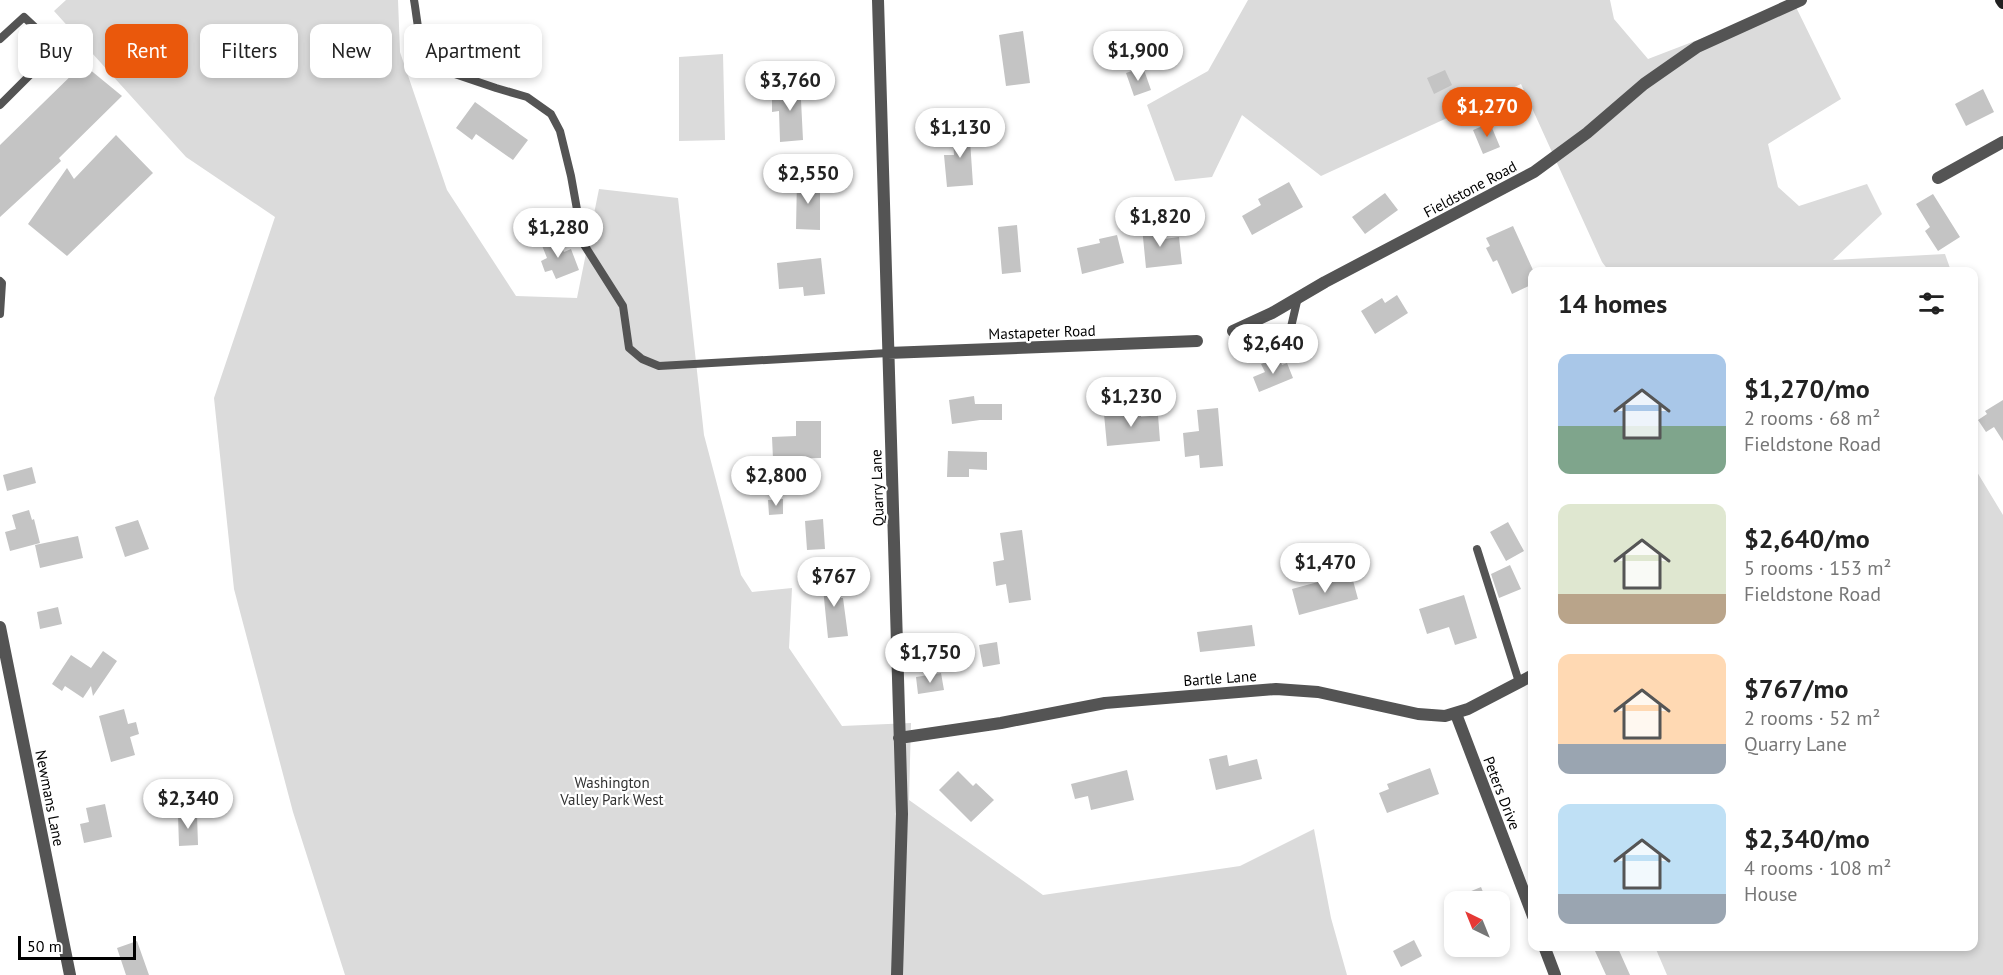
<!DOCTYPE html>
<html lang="en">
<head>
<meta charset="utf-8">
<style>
	:root { --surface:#fff; --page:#f6f6f6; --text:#222; --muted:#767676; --accent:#ea580c }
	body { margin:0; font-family:"PT Sans",sans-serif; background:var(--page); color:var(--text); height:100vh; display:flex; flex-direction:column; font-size:22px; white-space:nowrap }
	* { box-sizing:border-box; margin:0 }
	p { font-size:20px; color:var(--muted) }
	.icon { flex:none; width:33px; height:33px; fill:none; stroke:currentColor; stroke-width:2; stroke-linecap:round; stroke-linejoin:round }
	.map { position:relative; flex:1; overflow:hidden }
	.sheet { position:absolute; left:1528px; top:267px; width:450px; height:684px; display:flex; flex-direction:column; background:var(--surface); border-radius:12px; box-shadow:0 3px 9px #0003 }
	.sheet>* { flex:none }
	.guide { position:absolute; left:18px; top:24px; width:570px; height:54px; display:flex; gap:12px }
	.needle { width:39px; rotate:317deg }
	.fabs { position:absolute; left:1444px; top:891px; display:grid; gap:12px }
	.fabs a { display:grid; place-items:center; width:66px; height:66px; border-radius:12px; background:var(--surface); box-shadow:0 3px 9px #0003; font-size:30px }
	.scale { position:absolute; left:18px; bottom:15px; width:118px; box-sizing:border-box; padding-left:6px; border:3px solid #000; border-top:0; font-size:16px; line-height:21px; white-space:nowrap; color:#000; -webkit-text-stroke:4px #fff; paint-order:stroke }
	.price { position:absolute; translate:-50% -51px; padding:0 14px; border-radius:21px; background:#fff; color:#222; font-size:20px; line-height:39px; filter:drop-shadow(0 2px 3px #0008) }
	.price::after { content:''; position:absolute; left:50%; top:36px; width:18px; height:14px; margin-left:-9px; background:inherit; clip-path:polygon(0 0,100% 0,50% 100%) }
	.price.on { background:var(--accent); color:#fff }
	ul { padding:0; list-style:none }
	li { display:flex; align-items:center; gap:18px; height:150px; padding:0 30px }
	li span { display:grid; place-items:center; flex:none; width:168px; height:120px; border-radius:12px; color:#555 }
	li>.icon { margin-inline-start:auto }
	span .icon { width:72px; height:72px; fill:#fffc; stroke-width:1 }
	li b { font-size:26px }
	h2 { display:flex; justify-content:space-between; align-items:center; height:72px; padding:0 30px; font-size:26px }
	.pill { padding:0 21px; border-radius:12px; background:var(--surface); box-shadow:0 3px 9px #0003; font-size:21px; line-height:54px }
	.pill.on { background:var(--accent); color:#fff }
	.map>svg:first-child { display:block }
</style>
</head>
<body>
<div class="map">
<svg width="2003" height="975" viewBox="0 0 2003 975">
	<rect width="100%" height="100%" fill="#fff"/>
	<path fill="#dbdbdb" d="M 66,0 L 398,0 L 400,52 L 447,190 L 516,296 L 577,298 L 599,189 L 678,198 L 704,435 L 741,575 L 752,592 L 792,588 L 789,648 L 842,726 L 911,723 L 909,800 L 1043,895 L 1240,866 L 1314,829 L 1331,918 L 1347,975 L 345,975 L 293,812 L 234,589 L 214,398 L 275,217 L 186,157 L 54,11 Z
		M 1248,0 L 1610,0 L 1614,19 L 1648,59 L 1794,3 L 1841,99 L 1768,144 L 1778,187 L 1799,206 L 1867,184 L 1882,214 L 1833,260 L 1945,254 L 1951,271 L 1609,271 L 1602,262 L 1521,84 L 1321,176 L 1242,115 L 1212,177 L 1175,181 L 1147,105 L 1208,71 Z
		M 723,54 L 725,140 L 679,141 L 679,57 Z
		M 1974,467 L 2003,515 L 2003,975 L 1667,975 L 1655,947 L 1974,946 Z"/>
	<path fill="#c4c4c4" d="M 1023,31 L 1030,83 L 1006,86 L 999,35 Z
		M 83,64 L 122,96 L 59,158 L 61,161 L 0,217 L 0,145 Z
		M 1143,67 L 1151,90 L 1134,96 L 1126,73 Z
		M 1445,70 L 1452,85 L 1434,94 L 1427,78 Z
		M 800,80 L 803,140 L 780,142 L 779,111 L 772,112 L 772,98 L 783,98 L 782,81 Z
		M 1983,89 L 1994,112 L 1966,126 L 1955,104 Z
		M 475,102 L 528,140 L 513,160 L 476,134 L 472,140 L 456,128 Z
		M 1490,123 L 1500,147 L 1483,154 L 1473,130 Z
		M 969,125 L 973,185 L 947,187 L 944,155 L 954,155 L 952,126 Z
		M 116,135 L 153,173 L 67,256 L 28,224 L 67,168 L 74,179 Z
		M 797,179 L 820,180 L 820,230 L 796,229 Z
		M 1289,182 L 1303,207 L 1252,235 L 1242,216 L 1261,205 L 1258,199 Z
		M 1385,193 L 1398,210 L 1365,234 L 1352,217 Z
		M 1933,194 L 1960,237 L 1938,251 L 1925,231 L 1930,227 L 1916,204 Z
		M 1162,224 L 1164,239 L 1179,237 L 1182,264 L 1146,268 L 1142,227 Z
		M 1017,225 L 1021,272 L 1002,274 L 998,227 Z
		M 1513,226 L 1533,270 L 1533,284 L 1512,294 L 1497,260 L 1493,262 L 1486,248 L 1490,246 L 1486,238 Z
		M 1117,235 L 1124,263 L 1082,274 L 1077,248 L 1100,243 L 1099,239 Z
		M 557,236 L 564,252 L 571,249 L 579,270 L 556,279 L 552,270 L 545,272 L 541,261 L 547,258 L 541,243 Z
		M 821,258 L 825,294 L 804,296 L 803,287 L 779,289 L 777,263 Z
		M 1397,295 L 1408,313 L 1375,334 L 1361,311 L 1382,298 L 1385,303 Z
		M 1279,357 L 1282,365 L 1287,363 L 1293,378 L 1259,392 L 1253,377 L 1265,372 L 1261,364 Z
		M 974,396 L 975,404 L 1002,404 L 1002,420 L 980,420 L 952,424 L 949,400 Z
		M 2003,400 L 2003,441 L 1994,427 L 1986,432 L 1978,420 L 1987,414 L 1985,411 Z
		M 1218,408 L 1223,466 L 1200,468 L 1199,455 L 1185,457 L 1183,433 L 1199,431 L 1197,410 Z
		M 1141,410 L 1141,417 L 1158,415 L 1160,441 L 1107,446 L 1104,414 Z
		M 796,421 L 821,421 L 821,458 L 773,459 L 772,437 L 796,436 Z
		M 948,451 L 987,452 L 987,470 L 969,469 L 969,477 L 947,477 Z
		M 32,467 L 36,483 L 7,491 L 3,475 Z
		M 783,499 L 783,514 L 769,515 L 768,500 Z
		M 29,510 L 32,520 L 34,519 L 40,543 L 10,551 L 5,532 L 16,529 L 12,515 Z
		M 823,519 L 825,549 L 807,550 L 805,521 Z
		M 138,520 L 149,549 L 125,557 L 115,527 Z
		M 1508,522 L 1524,551 L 1506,561 L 1490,532 Z
		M 1022,530 L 1031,600 L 1009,603 L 1006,584 L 996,586 L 993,562 L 1004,560 L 1000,533 Z
		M 78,536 L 83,558 L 40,568 L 35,545 Z
		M 1510,565 L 1521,589 L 1499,598 L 1491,574 Z
		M 1351,573 L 1358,599 L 1299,615 L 1292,589 Z
		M 839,576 L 841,598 L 843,598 L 848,636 L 828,638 L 822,578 Z
		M 1464,595 L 1477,638 L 1455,645 L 1449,627 L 1427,634 L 1419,609 Z
		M 58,607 L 62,624 L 40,629 L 37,612 Z
		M 1252,625 L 1255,646 L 1200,652 L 1197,632 Z
		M 997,642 L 1000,664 L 983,667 L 979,645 Z
		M 103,651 L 117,661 L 93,696 L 91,686 L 83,698 L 65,686 L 62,691 L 52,684 L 71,655 L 91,668 Z
		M 941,673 L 944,690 L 918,694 L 916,677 Z
		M 124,709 L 128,724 L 136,722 L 139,734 L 130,737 L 135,755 L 111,762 L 99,716 Z
		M 1227,755 L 1229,766 L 1257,759 L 1262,779 L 1216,790 L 1209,759 Z
		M 1430,768 L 1439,794 L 1387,813 L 1379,793 L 1389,789 L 1387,784 Z
		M 1127,770 L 1134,800 L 1091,810 L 1088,796 L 1075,799 L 1071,784 Z
		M 958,771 L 973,786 L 976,783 L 994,800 L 971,822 L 939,790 Z
		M 105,804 L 112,837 L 84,843 L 80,824 L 89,822 L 86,808 Z
		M 197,814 L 198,845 L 179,846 L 178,815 Z
		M 1481,887 L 1487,902 L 1447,902 L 1447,901 Z
		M 1414,940 L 1422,956 L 1401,967 L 1393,951 Z
		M 137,941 L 149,975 L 126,975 L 117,948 Z
		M 1604,946 L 1617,946 L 1630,975 L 1606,975 L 1595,951 Z"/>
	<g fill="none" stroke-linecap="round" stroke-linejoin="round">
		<path stroke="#545454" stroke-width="8" d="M 414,0 C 418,22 418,50 434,67 L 496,88 L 527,97 L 551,114 L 560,131 L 571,176 L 583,243 L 623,306 L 629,348 L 642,359 L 659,366 L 888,353
			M 0,39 L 24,17 L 57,48 L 0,105
			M 0,281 L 2,283 L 0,314
			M 1233,331 L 1251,352 L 1268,351 L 1288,340 L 1298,297
			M 1477,549 L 1519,682"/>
		<path stroke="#545454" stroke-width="12" d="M 878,0 L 902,814 L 897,975
			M 1938,178 L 2003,142
			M 1233,331 L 1272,313 L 1325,282 L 1534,172 L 1587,133 L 1644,84 L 1697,47 L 1801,0
			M 888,353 L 1197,341
			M 0,627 L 70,975
			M 1456,714 L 1533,916
			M 899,738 L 1001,723 L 1105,703 L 1276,689 L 1318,692 L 1418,714 L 1445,716 L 1468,709 L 1533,675
			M 1544,946 L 1555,975"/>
		<path stroke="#212121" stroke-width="12" d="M 2001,0 L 2003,3"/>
	</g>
	<g text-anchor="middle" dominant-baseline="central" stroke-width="4.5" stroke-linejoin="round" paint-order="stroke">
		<g font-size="15" fill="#000" stroke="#fff">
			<text transform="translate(1470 189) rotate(-28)">Fieldstone Road</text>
			<text transform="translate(1042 332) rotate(-2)">Mastapeter Road</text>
			<text transform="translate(877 488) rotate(-92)">Quarry Lane</text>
			<text transform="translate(1220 678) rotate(-4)">Bartle Lane</text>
			<text transform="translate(1502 793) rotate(69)">Peters Drive</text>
			<text transform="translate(50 798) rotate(79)">Newmans Lane</text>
		</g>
		<g font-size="15" fill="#323232" stroke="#fff">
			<text x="612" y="782">Washington<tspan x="612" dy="17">Valley Park West</tspan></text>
		</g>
	</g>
</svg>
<div class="fabs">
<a><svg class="needle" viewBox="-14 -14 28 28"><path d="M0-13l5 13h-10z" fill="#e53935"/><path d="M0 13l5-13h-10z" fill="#767676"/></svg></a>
</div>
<div class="scale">50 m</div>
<b class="price" style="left:1138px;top:82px">$1,900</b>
<b class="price" style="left:790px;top:112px">$3,760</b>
<b class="price on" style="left:1487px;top:138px">$1,270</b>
<b class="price" style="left:960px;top:159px">$1,130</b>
<b class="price" style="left:808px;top:205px">$2,550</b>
<b class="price" style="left:1160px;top:248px">$1,820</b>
<b class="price" style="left:558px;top:259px">$1,280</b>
<b class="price" style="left:1273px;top:375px">$2,640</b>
<b class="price" style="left:1131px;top:428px">$1,230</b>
<b class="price" style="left:776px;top:507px">$2,800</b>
<b class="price" style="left:1325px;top:594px">$1,470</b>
<b class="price" style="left:834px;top:608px">$767</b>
<b class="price" style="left:930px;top:684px">$1,750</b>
<b class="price" style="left:188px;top:830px">$2,340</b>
<div class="guide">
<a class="pill">Buy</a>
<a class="pill on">Rent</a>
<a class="pill">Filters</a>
<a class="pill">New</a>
<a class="pill">Apartment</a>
</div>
<section class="sheet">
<h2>14 homes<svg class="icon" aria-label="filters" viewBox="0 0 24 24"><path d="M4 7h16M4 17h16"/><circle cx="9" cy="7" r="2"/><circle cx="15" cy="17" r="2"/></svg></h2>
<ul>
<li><span style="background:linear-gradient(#a9c7e8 60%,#7fa58c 0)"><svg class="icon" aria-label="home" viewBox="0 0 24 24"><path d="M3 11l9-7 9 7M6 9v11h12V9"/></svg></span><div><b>$1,270/mo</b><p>2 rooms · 68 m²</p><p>Fieldstone Road</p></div></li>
<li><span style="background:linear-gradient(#dfe7d0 75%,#b9a48a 0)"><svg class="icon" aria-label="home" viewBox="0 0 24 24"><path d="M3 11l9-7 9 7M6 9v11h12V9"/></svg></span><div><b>$2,640/mo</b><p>5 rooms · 153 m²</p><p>Fieldstone Road</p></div></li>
<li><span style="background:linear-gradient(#ffd9b3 75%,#9aa5b1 0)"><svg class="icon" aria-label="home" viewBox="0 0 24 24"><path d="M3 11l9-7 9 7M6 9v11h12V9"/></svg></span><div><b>$767/mo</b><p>2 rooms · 52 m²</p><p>Quarry Lane</p></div></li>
<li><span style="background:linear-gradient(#bfe0f5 75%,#9aa5b1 0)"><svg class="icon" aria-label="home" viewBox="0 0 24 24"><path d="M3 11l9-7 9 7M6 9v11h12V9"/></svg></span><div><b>$2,340/mo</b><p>4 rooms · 108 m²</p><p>House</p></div></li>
</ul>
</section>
</div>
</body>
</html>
